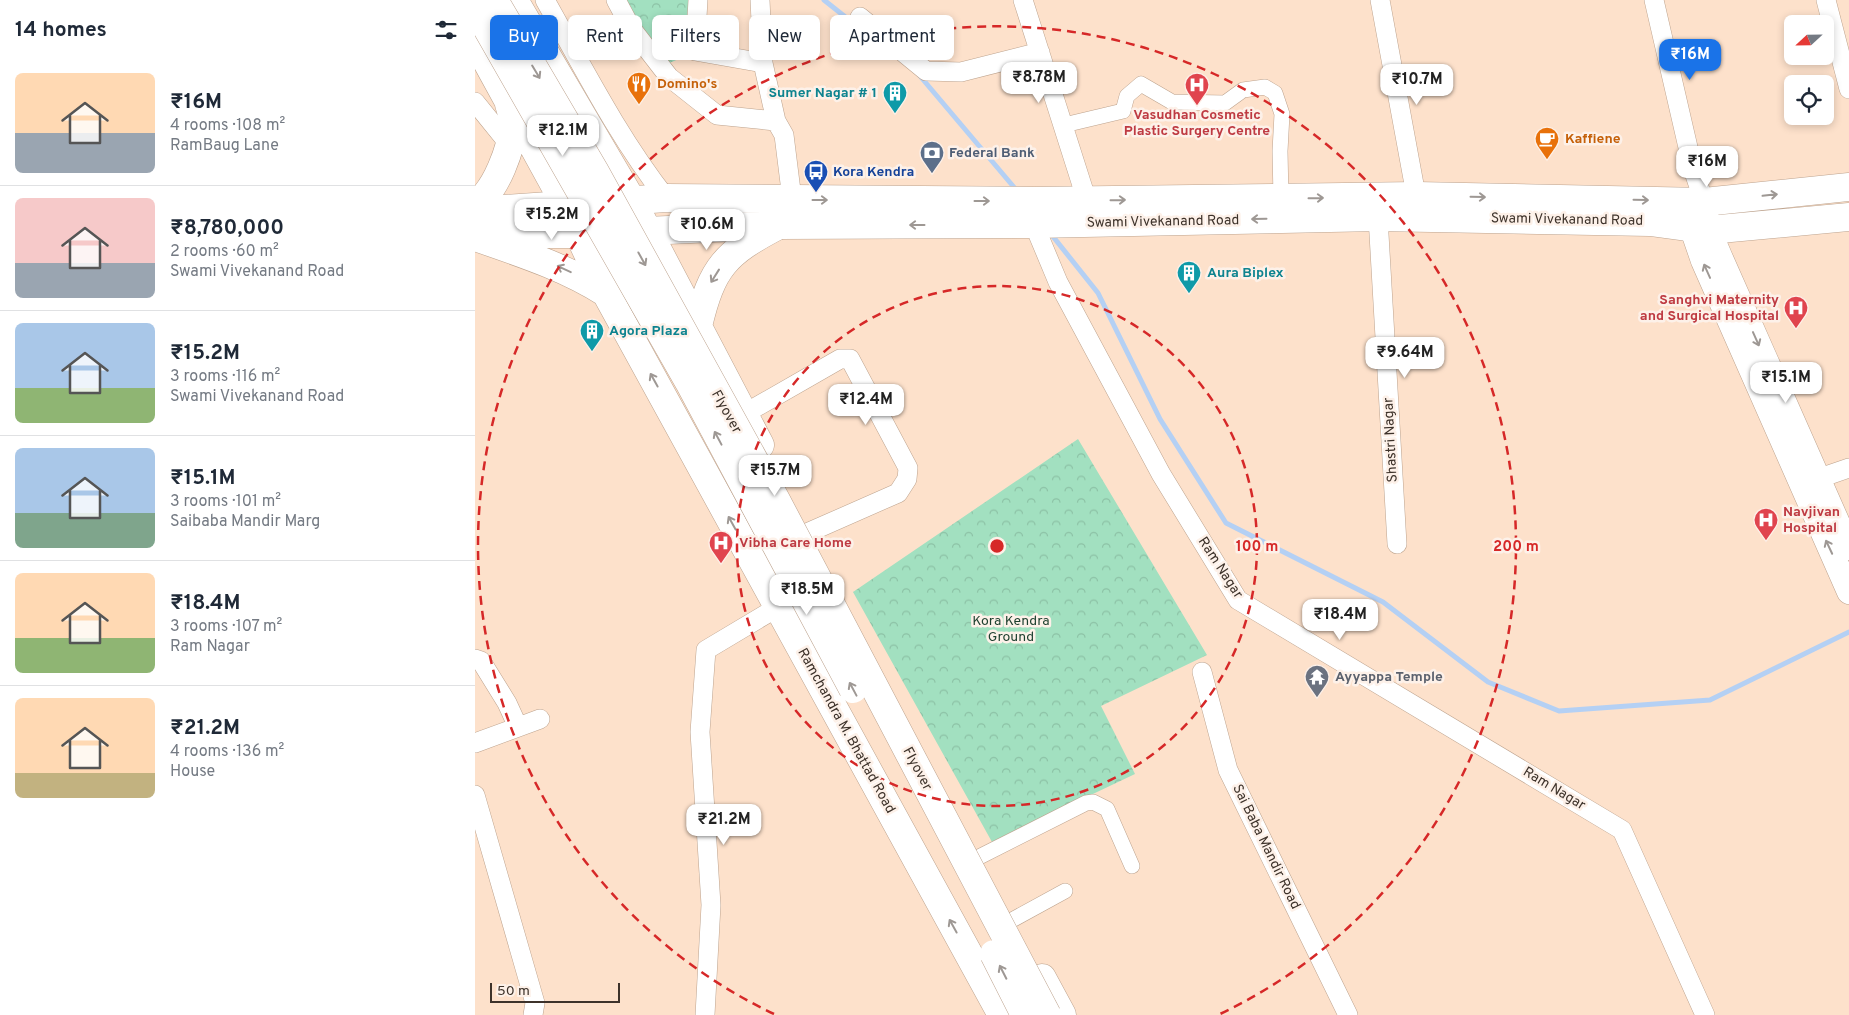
<!DOCTYPE html>
<html lang="en">
<head>
<meta charset="utf-8">
<style>
	:root { --surface:#fff; --page:#f2f2f3; --text:#1f2937; --muted:#747a83; --line:#e0e1e3; --accent:#1a73e8 }
	body { margin:0; font-family:Overpass,sans-serif; background:var(--page); color:var(--text); height:100vh; display:flex; flex-direction:column; font-size:19px; white-space:nowrap }
	* { box-sizing:border-box; margin:0 }
	p { font-size:16px; color:var(--muted) }
	.icon { flex:none; width:28px; height:28px; fill:none; stroke:currentColor; stroke-width:2; stroke-linecap:round; stroke-linejoin:round }
	.map { position:relative; flex:1; overflow:hidden }
	.sheet { display:flex; flex-direction:column; background:var(--surface); width:475px }
	.sheet>* { flex:none }
	.guide { position:absolute; left:15px; top:15px; width:475px; height:45px; display:flex; gap:10px }
	.needle { width:32px; rotate:248deg }
	.buttons { position:absolute; left:1309px; top:15px; display:grid; gap:10px }
	.buttons a { display:grid; place-items:center; width:50px; height:50px; border-radius:8px; background:var(--surface); box-shadow:0 2px 8px #0003; font-size:25px }
	.scale { position:absolute; left:15px; bottom:12px; width:130px; box-sizing:border-box; padding-left:5px; border:2px solid #3d322a; border-top:0; font-size:14px; line-height:18px; white-space:nowrap; color:#3d322a; -webkit-text-stroke:4px #fdf1e9; paint-order:stroke }
	.price { position:absolute; translate:-50% -42px; padding:0 11px; border-radius:10px; background:#fff; color:#222; font-size:16px; line-height:32px; filter:drop-shadow(0 1px 2px #0008) }
	.price::after { content:''; position:absolute; left:50%; top:30px; width:15px; height:11px; margin-left:-8px; background:inherit; clip-path:polygon(0 0,100% 0,50% 100%) }
	.price.on { background:var(--accent); color:#fff }
	ul { padding:0; list-style:none }
	li { display:flex; align-items:center; gap:15px; height:125px; padding:0 15px }
	li+li { border-top:1px solid var(--line) }
	li span { display:grid; place-items:center; flex:none; width:140px; height:100px; border-radius:8px; color:#555 }
	li>.icon { margin-inline-start:auto }
	span .icon { width:60px; height:60px; fill:#fffc; stroke-width:1 }
	li b { font-size:21px }
	h2 { display:flex; justify-content:space-between; align-items:center; height:60px; padding:0 15px; font-size:21px }
	.chip { padding:0 18px; border-radius:8px; background:var(--surface); box-shadow:0 2px 8px #0003; font-size:18px; line-height:45px }
	.chip.on { background:var(--accent); color:#fff }
	main { display:flex; flex:1; min-height:0 }
	.map>svg:first-child { display:block }
</style>
</head>
<body>
<main>
<section class="sheet">
<h2>14 homes<svg class="icon" aria-label="filters" viewBox="0 0 24 24"><path d="M4 7h16M4 17h16"/><circle cx="9" cy="7" r="2"/><circle cx="15" cy="17" r="2"/></svg></h2>
<ul>
<li><span style="background:linear-gradient(#ffd9b3 60%,#9aa5b1 0)"><svg class="icon" aria-label="home" viewBox="0 0 24 24"><path d="M3 11l9-7 9 7M6 9v11h12V9"/></svg></span><div><b>₹16M</b><p>4 rooms · 108 m²</p><p>RamBaug Lane</p></div></li>
<li><span style="background:linear-gradient(#f6c9c9 65%,#9aa5b1 0)"><svg class="icon" aria-label="home" viewBox="0 0 24 24"><path d="M3 11l9-7 9 7M6 9v11h12V9"/></svg></span><div><b>₹8,780,000</b><p>2 rooms · 60 m²</p><p>Swami Vivekanand Road</p></div></li>
<li><span style="background:linear-gradient(#a9c7e8 65%,#8fb573 0)"><svg class="icon" aria-label="home" viewBox="0 0 24 24"><path d="M3 11l9-7 9 7M6 9v11h12V9"/></svg></span><div><b>₹15.2M</b><p>3 rooms · 116 m²</p><p>Swami Vivekanand Road</p></div></li>
<li><span style="background:linear-gradient(#a9c7e8 65%,#7fa58c 0)"><svg class="icon" aria-label="home" viewBox="0 0 24 24"><path d="M3 11l9-7 9 7M6 9v11h12V9"/></svg></span><div><b>₹15.1M</b><p>3 rooms · 101 m²</p><p>Saibaba Mandir Marg</p></div></li>
<li><span style="background:linear-gradient(#ffd9b3 65%,#8fb573 0)"><svg class="icon" aria-label="home" viewBox="0 0 24 24"><path d="M3 11l9-7 9 7M6 9v11h12V9"/></svg></span><div><b>₹18.4M</b><p>3 rooms · 107 m²</p><p>Ram Nagar</p></div></li>
<li><span style="background:linear-gradient(#ffd9b3 75%,#c2b280 0)"><svg class="icon" aria-label="home" viewBox="0 0 24 24"><path d="M3 11l9-7 9 7M6 9v11h12V9"/></svg></span><div><b>₹21.2M</b><p>4 rooms · 136 m²</p><p>House</p></div></li>
</ul>
</section>
<div class="map">
<svg width="1374" height="1015" viewBox="0 0 1374 1015">
	<defs>
		<pattern id="park-crowns" width="20" height="18" patternUnits="userSpaceOnUse" patternTransform="scale(1.25)"><rect width="20" height="18" fill="#a2e0c0"/><path d="M2 6a3 3 0 1 1 6 0M12 15a3 3 0 1 1 6 0" fill="none" stroke="#8cc1a5"/></pattern>
	</defs>
	<rect width="100%" height="100%" fill="#fde1cb"/>
	<path fill="url(#park-crowns)" d="M 147,0 L 217,0 L 213,55 L 192,64 Z
		M 603,439 L 732,655 L 626,706 L 660,774 L 517,842 L 378,592 Z"/>
	<g fill="none" stroke-linecap="round" stroke-linejoin="round">
		<path stroke="#b4d0f4" stroke-width="5" d="M 349,0 L 383,27
			M 445,76 L 543,192
			M 576,234 L 623,293 L 685,419 L 751,523 L 908,602 L 1013,682 L 1084,711 L 1235,700 L 1374,632"/>
		<defs>
			<path id="pedestrian" d="M 589,125 L 648,111 L 652,96 L 666,84 L 697,102 L 750,103 L 768,90 L 790,87 L 800,93 L 807,114 L 805,151 L 806,198
				M 504,857 L 611,803 L 618,802 L 632,809 L 657,866
				M 537,920 L 590,891"/>
			<path id="minor" d="M 70,0 C 108,67 143,137 191,198
				M 141,0 L 156,28 L 194,77 L 242,115 L 301,121
				M 223,0 L 220,51 L 288,63
				M 285,0 L 288,63 L 301,121 L 309,135 L 317,199
				M 548,0 L 612,201
				M 905,0 L 943,206
				M 1179,0 L 1218,169 L 1229,202
				M 1351,0 L 1374,89
				M 385,17 L 451,71 L 486,72 L 565,52
				M 0,102 L 34,144
				M 555,215 L 583,282 L 686,474 L 763,600 L 1147,830 L 1230,1015
				M 903,217 L 922,544
				M 269,414 L 365,359 L 375,359 L 433,468 L 432,479 L 423,493 L 332,533
				M 1342,479 L 1374,468
				M 0,659 L 6,661 L 32,703 L 43,727
				M 727,672 L 753,770 L 873,1015
				M 0,743 L 65,719
				M 0,795 L 60,1003 L 58,1015
				M 230,1015 L 236,905 L 225,732 L 231,650 L 303,607"/>
			<path id="tertiary" d="M 1215,211 L 1217,229 L 1228,261 L 1374,592
				M 1231,214 L 1234,230 L 1245,256 L 1374,548"/>
			<path id="secondary" d="M 39,0 L 156,199 L 285,445
				M 0,40 L 90,204 L 131,293 L 527,1015
				M 0,204 C 21,192 37,147 38,124 C 38,118 36,110 34,104
				M 0,237 C 46,253 90,267 131,293
				M 223,326 C 237,267 250,253 304,225
				M 567,978 L 587,1015"/>
			<path id="primary" d="M 0,211 L 191,198 L 559,201 L 942,196 L 1229,202 L 1374,187
				M 0,234 L 103,234 L 304,225 L 559,224 L 903,217 L 1175,222 L 1234,230 L 1374,217"/>
		</defs>
		<use href="#pedestrian" stroke="#bda38e" stroke-width="16"/>
		<use href="#minor" stroke="#bda38e" stroke-width="20"/>
		<use href="#tertiary" stroke="#bda38e" stroke-width="25"/>
		<use href="#secondary" stroke="#bda38e" stroke-width="29"/>
		<use href="#primary" stroke="#bda38e" stroke-width="29"/>
		<use href="#pedestrian" stroke="#fff" stroke-width="15"/>
		<use href="#minor" stroke="#fff" stroke-width="19"/>
		<use href="#tertiary" stroke="#fff" stroke-width="24"/>
		<use href="#secondary" stroke="#fff" stroke-width="28"/>
		<use href="#primary" stroke="#fff" stroke-width="28"/>
		<defs>
			<path id="secondary-bridge" d="M 19,0 L 119,170 L 301,500 L 572,1015
				M 0,7 L 214,382 L 378,689
				M 519,954 L 550,1015"/>
		</defs>
		<use href="#secondary-bridge" stroke="#bda38e" stroke-width="29" stroke-linecap="butt"/>
		<use href="#secondary-bridge" stroke="#fff" stroke-width="28"/>
	</g>
	<defs><path id="oneway-shaft" d="M-6 0H5M1.5-3L5.5 0L1.5 3" fill="none" stroke-width="1.6" stroke-linecap="round" stroke-linejoin="round" transform="scale(1.25)"/></defs>
	<g stroke="#9e9894">
		<use href="#oneway-shaft" transform="translate(61 72) rotate(59)"/>
		<use href="#oneway-shaft" transform="translate(1295 195) rotate(-6)"/>
		<use href="#oneway-shaft" transform="translate(1003 197) rotate(1)"/>
		<use href="#oneway-shaft" transform="translate(841 198) rotate(-1)"/>
		<use href="#oneway-shaft" transform="translate(345 200)"/>
		<use href="#oneway-shaft" transform="translate(643 200) rotate(-1)"/>
		<use href="#oneway-shaft" transform="translate(1166 200) rotate(1)"/>
		<use href="#oneway-shaft" transform="translate(507 201)"/>
		<use href="#oneway-shaft" transform="translate(784 219) rotate(179)"/>
		<use href="#oneway-shaft" transform="translate(442 225) rotate(180)"/>
		<use href="#oneway-shaft" transform="translate(167 259) rotate(61)"/>
		<use href="#oneway-shaft" transform="translate(89 269) rotate(-155)"/>
		<use href="#oneway-shaft" transform="translate(1232 271) rotate(-114)"/>
		<use href="#oneway-shaft" transform="translate(240 276) rotate(122)"/>
		<use href="#oneway-shaft" transform="translate(1281 339) rotate(66)"/>
		<use href="#oneway-shaft" transform="translate(179 380) rotate(-119)"/>
		<use href="#oneway-shaft" transform="translate(243 438) rotate(-118)"/>
		<use href="#oneway-shaft" transform="translate(257 523) rotate(-119)"/>
		<use href="#oneway-shaft" transform="translate(1354 547) rotate(-115)"/>
		<use href="#oneway-shaft" transform="translate(378 689) rotate(-118)"/>
		<use href="#oneway-shaft" transform="translate(478 926) rotate(-119)"/>
		<use href="#oneway-shaft" transform="translate(528 972) rotate(-117)"/>
	</g>
	<g fill="none" stroke="#d62828" stroke-width="2.5" stroke-dasharray="9 6">
		<circle cx="522" cy="546" r="260"/>
		<path d="M299 1014A519 519 0 1 1 745 1014"/>
	</g>
	<defs>
		<symbol id="restaurant-pin" viewBox="-11 -11 22 30"><path d="M0 17L-7.5 6A9.5 9.5 0 1 1 7.5 6Z" fill="#e8710a" stroke="#fdf1e9"/><path d="M-5-6h1v4h1v-4h1v4h1v-4h1v5L-1.5 .5V6h-2V.5L-5-1ZM5-6V6H3V1.5H1.5Q1.5-4 5-6Z" fill="#fff"/></symbol>
		<symbol id="hospital-pin" viewBox="-11 -11 22 30"><path d="M0 17L-7.5 6A9.5 9.5 0 1 1 7.5 6Z" fill="#e0444e" stroke="#fdf1e9"/><path d="M-5-5h3v3.5h4V-5h3V5h-3V1.5h-4V5h-3Z" fill="#fff"/></symbol>
		<symbol id="building-pin" viewBox="-11 -11 22 30"><path d="M0 17L-7.5 6A9.5 9.5 0 1 1 7.5 6Z" fill="#0f9aa8" stroke="#fdf1e9"/><path d="M-4-6H4V6H1V3H-1V6H-4ZM-2.5-4.3h1.7v1.8h-1.7ZM.8-4.3h1.7v1.8H.8ZM-2.5-1h1.7V.8h-1.7ZM.8-1h1.7V.8H.8Z" fill="#fff"/></symbol>
		<symbol id="cafe-pin" viewBox="-11 -11 22 30"><path d="M0 17L-7.5 6A9.5 9.5 0 1 1 7.5 6Z" fill="#e8710a" stroke="#fdf1e9"/><path d="M-5.5-4.5H6V0H3Q3 3.5 0 3.5H-2.5Q-5.5 3.5-5.5 0ZM3-3.2v2h1.7v-2ZM-6 4.5H4V6H-6Z" fill="#fff"/></symbol>
		<symbol id="bank-pin" viewBox="-11 -11 22 30"><path d="M0 17L-7.5 6A9.5 9.5 0 1 1 7.5 6Z" fill="#5c6f8a" stroke="#fdf1e9"/><path d="M-6-4H6V4H-6ZM0-2.3a2.3 2.3 0 1 0 0 4.6a2.3 2.3 0 1 0 0-4.6Z" fill="#fff"/></symbol>
		<symbol id="bus-pin" viewBox="-11 -11 22 30"><path d="M0 17L-7.5 6A9.5 9.5 0 1 1 7.5 6Z" fill="#1a4fb4" stroke="#fdf1e9"/><path d="M-5-6H5V4H4V6H2V4H-2V6H-4V4H-5ZM-3.5-4V0h7V-4ZM-3.5 1.2v1.5H-2V1.2ZM2 1.2v1.5H3.5V1.2Z" fill="#fff"/></symbol>
		<symbol id="temple-pin" viewBox="-11 -11 22 30"><path d="M0 17L-7.5 6A9.5 9.5 0 1 1 7.5 6Z" fill="#6b7280" stroke="#fdf1e9"/><path d="M0-6L5-2H3V0L6.5 2.5H4V6H1.5V3h-3V6H-4V2.5H-6.5L-3 0V-2H-5Z" fill="#fff"/></symbol>
	</defs>
	<g fill-rule="evenodd">
		<use href="#restaurant-pin" x="150" y="70" width="28" height="38"/>
		<use href="#hospital-pin" x="708" y="71" width="28" height="38"/>
		<use href="#building-pin" x="406" y="79" width="28" height="38"/>
		<use href="#cafe-pin" x="1058" y="125" width="28" height="38"/>
		<use href="#bank-pin" x="443" y="139" width="28" height="38"/>
		<use href="#bus-pin" x="327" y="158" width="28" height="38"/>
		<use href="#building-pin" x="700" y="259" width="28" height="38"/>
		<use href="#hospital-pin" x="1307" y="294" width="28" height="38"/>
		<use href="#building-pin" x="103" y="317" width="28" height="38"/>
		<use href="#hospital-pin" x="1277" y="506" width="28" height="38"/>
		<use href="#hospital-pin" x="232" y="529" width="28" height="38"/>
		<use href="#temple-pin" x="828" y="663" width="28" height="38"/>
	</g>
	<g text-anchor="middle" dominant-baseline="central" stroke-width="5" stroke-linejoin="round" paint-order="stroke">
		<g font-size="14" font-weight="bold" fill="#c56008" stroke="#fdf1e9" text-anchor="start">
			<text x="182" y="84">Domino's</text>
			<text x="1090" y="139">Kaffiene</text>
		</g>
		<g font-size="14" font-weight="bold" fill="#0d838f" stroke="#fdf1e9" text-anchor="start">
			<text x="402" y="93" text-anchor="end">Sumer Nagar # 1</text>
			<text x="732" y="273">Aura Biplex</text>
			<text x="134" y="331">Agora Plaza</text>
		</g>
		<g font-size="14" font-weight="bold" fill="#be3a42" stroke="#fdf1e9" text-anchor="start">
			<text x="722" y="115" text-anchor="middle">Vasudhan Cosmetic<tspan x="722" dy="16">Plastic Surgery Centre</tspan></text>
			<text x="1304" y="300" text-anchor="end">Sanghvi Maternity<tspan x="1304" dy="16">and Surgical Hospital</tspan></text>
			<text x="1308" y="512">Navjivan<tspan x="1308" dy="16">Hospital</tspan></text>
			<text x="264" y="543">Vibha Care Home</text>
		</g>
		<g font-size="14" font-weight="bold" fill="#4e5e75" stroke="#fdf1e9" text-anchor="start">
			<text x="474" y="153">Federal Bank</text>
		</g>
		<g font-size="14" font-weight="bold" fill="#164399" stroke="#fdf1e9" text-anchor="start">
			<text x="358" y="172">Kora Kendra</text>
		</g>
		<g font-size="14" fill="#3d322a" stroke="#fdf1e9">
			<text transform="translate(1092 220) rotate(1)">Swami Vivekanand Road</text>
			<text transform="translate(688 222) rotate(-1)">Swami Vivekanand Road</text>
			<text transform="translate(251 412) rotate(61)">Flyover</text>
			<text transform="translate(916 440) rotate(-93)">Shastri Nagar</text>
			<text transform="translate(745 568) rotate(57)">Ram Nagar</text>
			<text transform="translate(371 731) rotate(61)">Ramchandra M. Bhattad Road</text>
			<text transform="translate(442 769) rotate(62)">Flyover</text>
			<text transform="translate(1079 789) rotate(31)">Ram Nagar</text>
			<text transform="translate(791 847) rotate(64)">Sai Baba Mandir Road</text>
		</g>
		<g font-size="14" fill="#1b3e2d" stroke="#fdf1e9">
			<text x="536" y="621">Kora Kendra<tspan x="536" dy="16">Ground</tspan></text>
		</g>
		<g font-size="14" font-weight="bold" fill="#5b616d" stroke="#fdf1e9" text-anchor="start">
			<text x="860" y="677">Ayyappa Temple</text>
		</g>
	</g>
	<circle cx="522" cy="546" r="8" fill="#d62828" stroke="#fdf1e9" stroke-width="2.5"/>
	<g font-size="15" text-anchor="middle" font-weight="bold" fill="#d62828" stroke="#fdf1e9" stroke-width="5" stroke-linejoin="round" paint-order="stroke">
		<text x="782" y="551">100 m</text>
		<text x="1041" y="551">200 m</text>
	</g>
</svg>
<div class="buttons">
<a><svg class="needle" viewBox="-14 -14 28 28"><path d="M0-13l5 13h-10z" fill="#e53935"/><path d="M0 13l5-13h-10z" fill="#747a83"/></svg></a>
<a><svg class="icon" aria-label="locate" viewBox="0 0 24 24"><circle cx="12" cy="12" r="6"/><path d="M12 2v4M12 18v4M2 12h4M18 12h4"/></svg></a>
</div>
<div class="scale">50 m</div>
<b class="price on" style="left:1215px;top:81px">₹16M</b>
<b class="price" style="left:564px;top:104px">₹8.78M</b>
<b class="price" style="left:942px;top:106px">₹10.7M</b>
<b class="price" style="left:88px;top:157px">₹12.1M</b>
<b class="price" style="left:1232px;top:188px">₹16M</b>
<b class="price" style="left:77px;top:241px">₹15.2M</b>
<b class="price" style="left:232px;top:251px">₹10.6M</b>
<b class="price" style="left:930px;top:379px">₹9.64M</b>
<b class="price" style="left:1311px;top:404px">₹15.1M</b>
<b class="price" style="left:391px;top:426px">₹12.4M</b>
<b class="price" style="left:300px;top:497px">₹15.7M</b>
<b class="price" style="left:332px;top:616px">₹18.5M</b>
<b class="price" style="left:865px;top:641px">₹18.4M</b>
<b class="price" style="left:249px;top:846px">₹21.2M</b>
<div class="guide">
<a class="chip on">Buy</a>
<a class="chip">Rent</a>
<a class="chip">Filters</a>
<a class="chip">New</a>
<a class="chip">Apartment</a>
</div>
</div>
</main>
</body>
</html>
